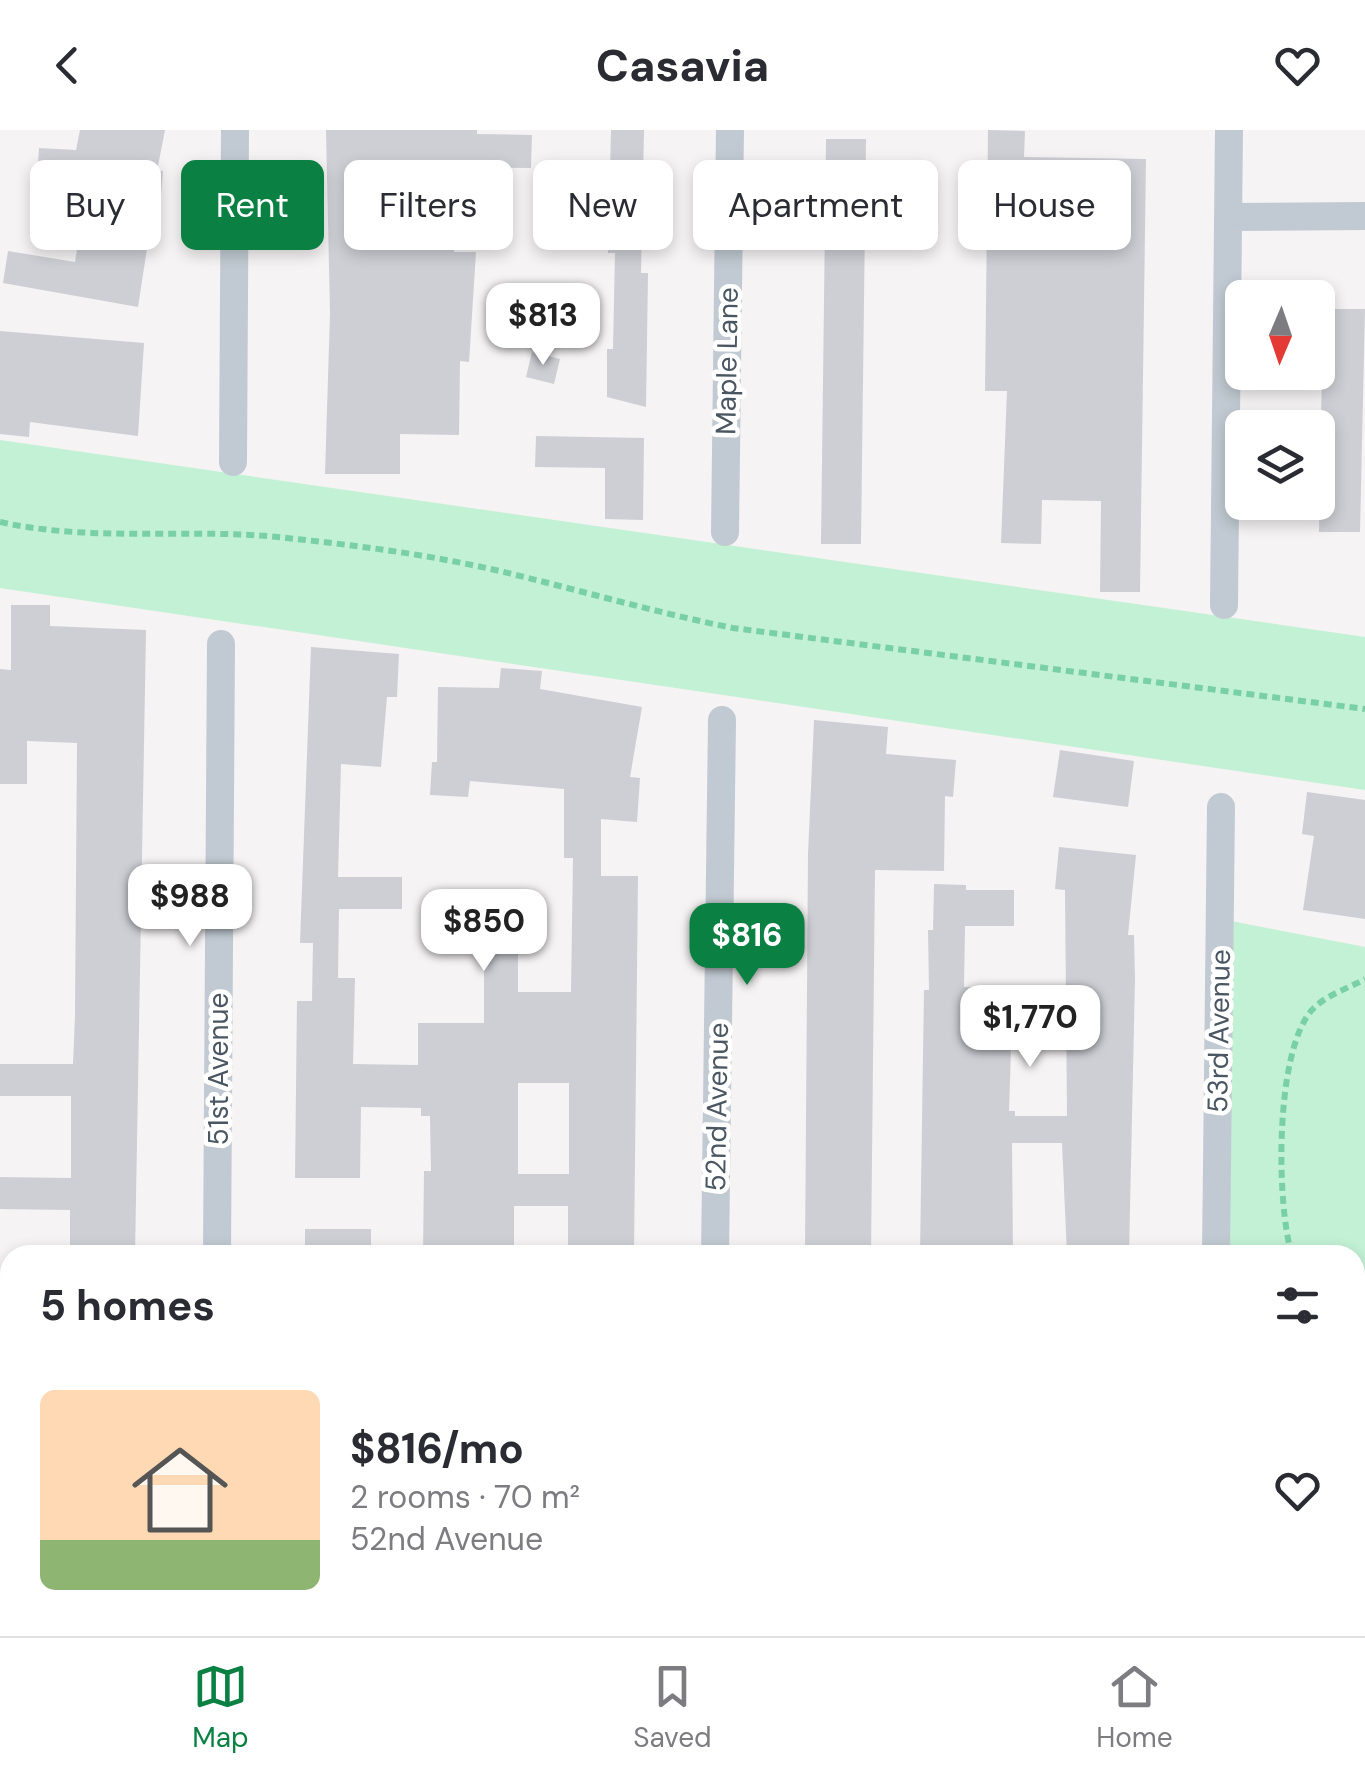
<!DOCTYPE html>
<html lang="en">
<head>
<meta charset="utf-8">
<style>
	:root { --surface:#fff; --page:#f7f7f7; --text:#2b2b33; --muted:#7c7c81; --line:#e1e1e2; --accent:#0b8043 }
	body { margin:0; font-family:"DM Sans",sans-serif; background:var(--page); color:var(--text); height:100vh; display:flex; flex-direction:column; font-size:38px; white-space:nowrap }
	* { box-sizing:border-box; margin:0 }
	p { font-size:32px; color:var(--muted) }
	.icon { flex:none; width:55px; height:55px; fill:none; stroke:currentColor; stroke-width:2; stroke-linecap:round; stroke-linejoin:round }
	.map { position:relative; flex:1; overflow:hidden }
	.side { position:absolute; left:0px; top:1115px; width:1365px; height:392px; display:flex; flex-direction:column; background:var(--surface); border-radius:30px 30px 0 0; box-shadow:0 5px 15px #0003 }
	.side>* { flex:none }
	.hud { position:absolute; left:30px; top:30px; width:1305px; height:90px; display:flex; gap:20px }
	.needle { width:65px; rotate:182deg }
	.buttons { position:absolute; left:1225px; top:150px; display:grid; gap:20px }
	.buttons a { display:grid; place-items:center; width:110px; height:110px; border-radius:15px; background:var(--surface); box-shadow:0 5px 15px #0003; font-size:50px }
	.price { position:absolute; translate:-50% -85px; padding:0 22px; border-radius:20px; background:#fff; color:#222; font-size:32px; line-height:65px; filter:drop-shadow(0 2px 5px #0008) }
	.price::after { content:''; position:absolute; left:50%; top:60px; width:30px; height:22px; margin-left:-15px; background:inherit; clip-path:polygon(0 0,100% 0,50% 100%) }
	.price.selected { background:var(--accent); color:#fff }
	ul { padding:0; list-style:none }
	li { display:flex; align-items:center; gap:30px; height:250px; padding:0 40px }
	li+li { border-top:2px solid var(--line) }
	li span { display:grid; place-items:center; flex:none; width:280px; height:200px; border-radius:15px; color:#555 }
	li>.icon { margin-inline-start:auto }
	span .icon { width:120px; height:120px; fill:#fffc; stroke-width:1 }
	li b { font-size:42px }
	h2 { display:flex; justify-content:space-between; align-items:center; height:120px; padding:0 40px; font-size:42px }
	.chip { padding:0 35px; border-radius:15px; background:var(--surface); box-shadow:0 5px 15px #0003; font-size:35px; line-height:90px }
	.chip.selected { background:var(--accent); color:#fff }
	header { display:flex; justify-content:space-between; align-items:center; height:130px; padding:0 40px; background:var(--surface); font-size:45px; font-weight:700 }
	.dock { display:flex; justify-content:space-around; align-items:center; height:140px; border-top:2px solid var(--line); background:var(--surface); font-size:28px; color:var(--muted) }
	.dock a { display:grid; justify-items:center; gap:5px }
	.dock .selected { color:var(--accent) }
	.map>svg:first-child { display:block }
</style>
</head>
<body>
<header><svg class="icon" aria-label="back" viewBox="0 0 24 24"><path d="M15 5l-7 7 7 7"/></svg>Casavia<svg class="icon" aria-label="heart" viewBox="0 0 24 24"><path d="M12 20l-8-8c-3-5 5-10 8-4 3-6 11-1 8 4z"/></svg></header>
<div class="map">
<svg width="1365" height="1506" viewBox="0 0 1365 1506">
	<rect width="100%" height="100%" fill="#f5f3f3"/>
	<path fill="#c3f1d5" d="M 0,310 L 1365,507 L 1365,660 L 0,458 Z
		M 1231,791 L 1365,817 L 1365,1506 L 1223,1506 L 1223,1498 L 1355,1498 L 1355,1125 L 1227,1125 Z"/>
	<path fill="#cdcfd5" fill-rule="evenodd" d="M 80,0 L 165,0 L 157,41 L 163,41 L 158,99 L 150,99 L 138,177 L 3,153 L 8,121 L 75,132 L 79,107 L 101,110 L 106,56 L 37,52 L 39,18 L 76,20 Z
		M 326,0 L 477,0 L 477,4 L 532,5 L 531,38 L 456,37 L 454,122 L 476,122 L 469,232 L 460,231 L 459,305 L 400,304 L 400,344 L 325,344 L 330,183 Z
		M 611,0 L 644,0 L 641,143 L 648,143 L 646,277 L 607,267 L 607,219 L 613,219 L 615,123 L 608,123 Z
		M 988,0 L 1025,1 L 1024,27 L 1146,29 L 1140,462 L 1100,462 L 1101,371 L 1042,370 L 1041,414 L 1001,413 L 1007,261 L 985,261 Z
		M 826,9 L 866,9 L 861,414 L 821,414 Z
		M 1323,179 L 1365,179 L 1360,402 L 1319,402 Z
		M 0,201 L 144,213 L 138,306 L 30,292 L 29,307 L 0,304 Z
		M 532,222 L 560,229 L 554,254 L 526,247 Z
		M 536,306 L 644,308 L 643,390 L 605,389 L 605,338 L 535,337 Z
		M 11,475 L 50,475 L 50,496 L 146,500 L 135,1125 L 70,1125 L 70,1080 L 0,1079 L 0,1047 L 71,1048 L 71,966 L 0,966 L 0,934 L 73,934 L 75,885 L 77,613 L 27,611 L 27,654 L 0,654 L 0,539 L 11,540 Z
		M 311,517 L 399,524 L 397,567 L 387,567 L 381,637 L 341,634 L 338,747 L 402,747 L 402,779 L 339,779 L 338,848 L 355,848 L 353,934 L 418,935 L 418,893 L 484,893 L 484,831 L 479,831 L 479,799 L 518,800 L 518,862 L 571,862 L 573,728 L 564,728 L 564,659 L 470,651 L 468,667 L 430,665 L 432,632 L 437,632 L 438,557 L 499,558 L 501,538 L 542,541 L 540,559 L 642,577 L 630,647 L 640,648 L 637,692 L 601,689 L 601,746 L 638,746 L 634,1125 L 568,1125 L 568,1076 L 514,1076 L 514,1125 L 423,1125 L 424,1041 L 431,1041 L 430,986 L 421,986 L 421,978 L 361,977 L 360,1048 L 295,1048 L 297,871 L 312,871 L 313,813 L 300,813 ZM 518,953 L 569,953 L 569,1044 L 518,1044 Z
		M 814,590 L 888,597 L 886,624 L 956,630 L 953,667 L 945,666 L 944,741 L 875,740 L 871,1125 L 805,1125 L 808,724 Z
		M 1060,620 L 1134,631 L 1128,677 L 1053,667 Z
		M 1307,662 L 1365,670 L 1365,789 L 1303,780 L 1314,706 L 1302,704 Z
		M 1059,717 L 1136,725 L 1128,805 L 1134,805 L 1135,849 L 1129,1125 L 1067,1125 L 1062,1013 L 1012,1013 L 1013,1125 L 920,1125 L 924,860 L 929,860 L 928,800 L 933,800 L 934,754 L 966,755 L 966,760 L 1014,760 L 1014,796 L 965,796 L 964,857 L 1013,857 L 1009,981 L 1015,981 L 1015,986 L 1067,986 L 1065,760 L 1055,759 Z
		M 305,1099 L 371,1099 L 371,1125 L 305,1125 Z"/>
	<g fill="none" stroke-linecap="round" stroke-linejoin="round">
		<path stroke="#7ad0a6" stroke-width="6" stroke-dasharray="8 5" stroke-linecap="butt" d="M 0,392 C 95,413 191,397 287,408 C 362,416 439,426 512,444 C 586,462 658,483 733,498 L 1365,579
			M 1292,1125 C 1276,1073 1275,924 1311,881 C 1325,865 1347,859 1365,849
			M 1278,1506 L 1281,1498"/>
		<path stroke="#c1cad2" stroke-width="28" d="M 1228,87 L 1365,86
			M 233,332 L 235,0
			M 725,402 L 730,0
			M 1224,475 L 1229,0
			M 217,1125 L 221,514
			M 715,1125 L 722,590
			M 1216,1125 L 1221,677
			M 215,1506 L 215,1498
			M 710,1506 L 711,1498
			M 1212,1506 L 1212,1498"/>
	</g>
	<g text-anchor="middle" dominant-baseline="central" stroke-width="9" stroke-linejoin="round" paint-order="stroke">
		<g font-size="28" fill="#4a5661" stroke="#fff">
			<text transform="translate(727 231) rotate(-89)">Maple Lane</text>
			<text transform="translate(1219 901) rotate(-89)">53rd Avenue</text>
			<text transform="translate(218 939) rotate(-90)">51st Avenue</text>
			<text transform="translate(717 977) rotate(-89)">52nd Avenue</text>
		</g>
	</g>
</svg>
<div class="buttons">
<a><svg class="needle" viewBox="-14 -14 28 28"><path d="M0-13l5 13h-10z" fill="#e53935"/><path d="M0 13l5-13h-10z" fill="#7c7c81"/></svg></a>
<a><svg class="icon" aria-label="layers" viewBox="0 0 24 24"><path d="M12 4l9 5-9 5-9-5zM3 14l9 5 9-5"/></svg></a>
</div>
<b class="price" style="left:543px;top:238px">$813</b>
<b class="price" style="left:190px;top:819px">$988</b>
<b class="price" style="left:484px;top:844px">$850</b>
<b class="price selected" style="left:747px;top:858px">$816</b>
<b class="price" style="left:1030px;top:940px">$1,770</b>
<div class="hud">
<a class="chip">Buy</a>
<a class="chip selected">Rent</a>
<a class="chip">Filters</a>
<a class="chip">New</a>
<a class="chip">Apartment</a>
<a class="chip">House</a>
</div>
<section class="side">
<h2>5 homes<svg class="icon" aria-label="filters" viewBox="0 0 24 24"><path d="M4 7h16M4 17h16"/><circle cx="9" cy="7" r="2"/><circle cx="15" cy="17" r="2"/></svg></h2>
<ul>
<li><span style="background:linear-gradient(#ffd9b3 75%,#8fb573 0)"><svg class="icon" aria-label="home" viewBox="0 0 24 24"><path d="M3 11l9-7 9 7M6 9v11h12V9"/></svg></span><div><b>$816/mo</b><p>2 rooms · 70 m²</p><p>52nd Avenue</p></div><svg class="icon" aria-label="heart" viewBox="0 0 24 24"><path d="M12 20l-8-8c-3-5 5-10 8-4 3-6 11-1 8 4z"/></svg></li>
</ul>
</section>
</div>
<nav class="dock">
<a class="selected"><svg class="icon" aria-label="map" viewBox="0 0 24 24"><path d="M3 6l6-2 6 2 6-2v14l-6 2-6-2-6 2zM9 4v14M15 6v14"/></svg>Map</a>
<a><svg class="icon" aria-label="saved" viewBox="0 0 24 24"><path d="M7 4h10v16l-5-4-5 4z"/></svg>Saved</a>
<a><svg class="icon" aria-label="home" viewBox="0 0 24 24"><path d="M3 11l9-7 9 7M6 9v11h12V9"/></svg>Home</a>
</nav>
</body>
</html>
